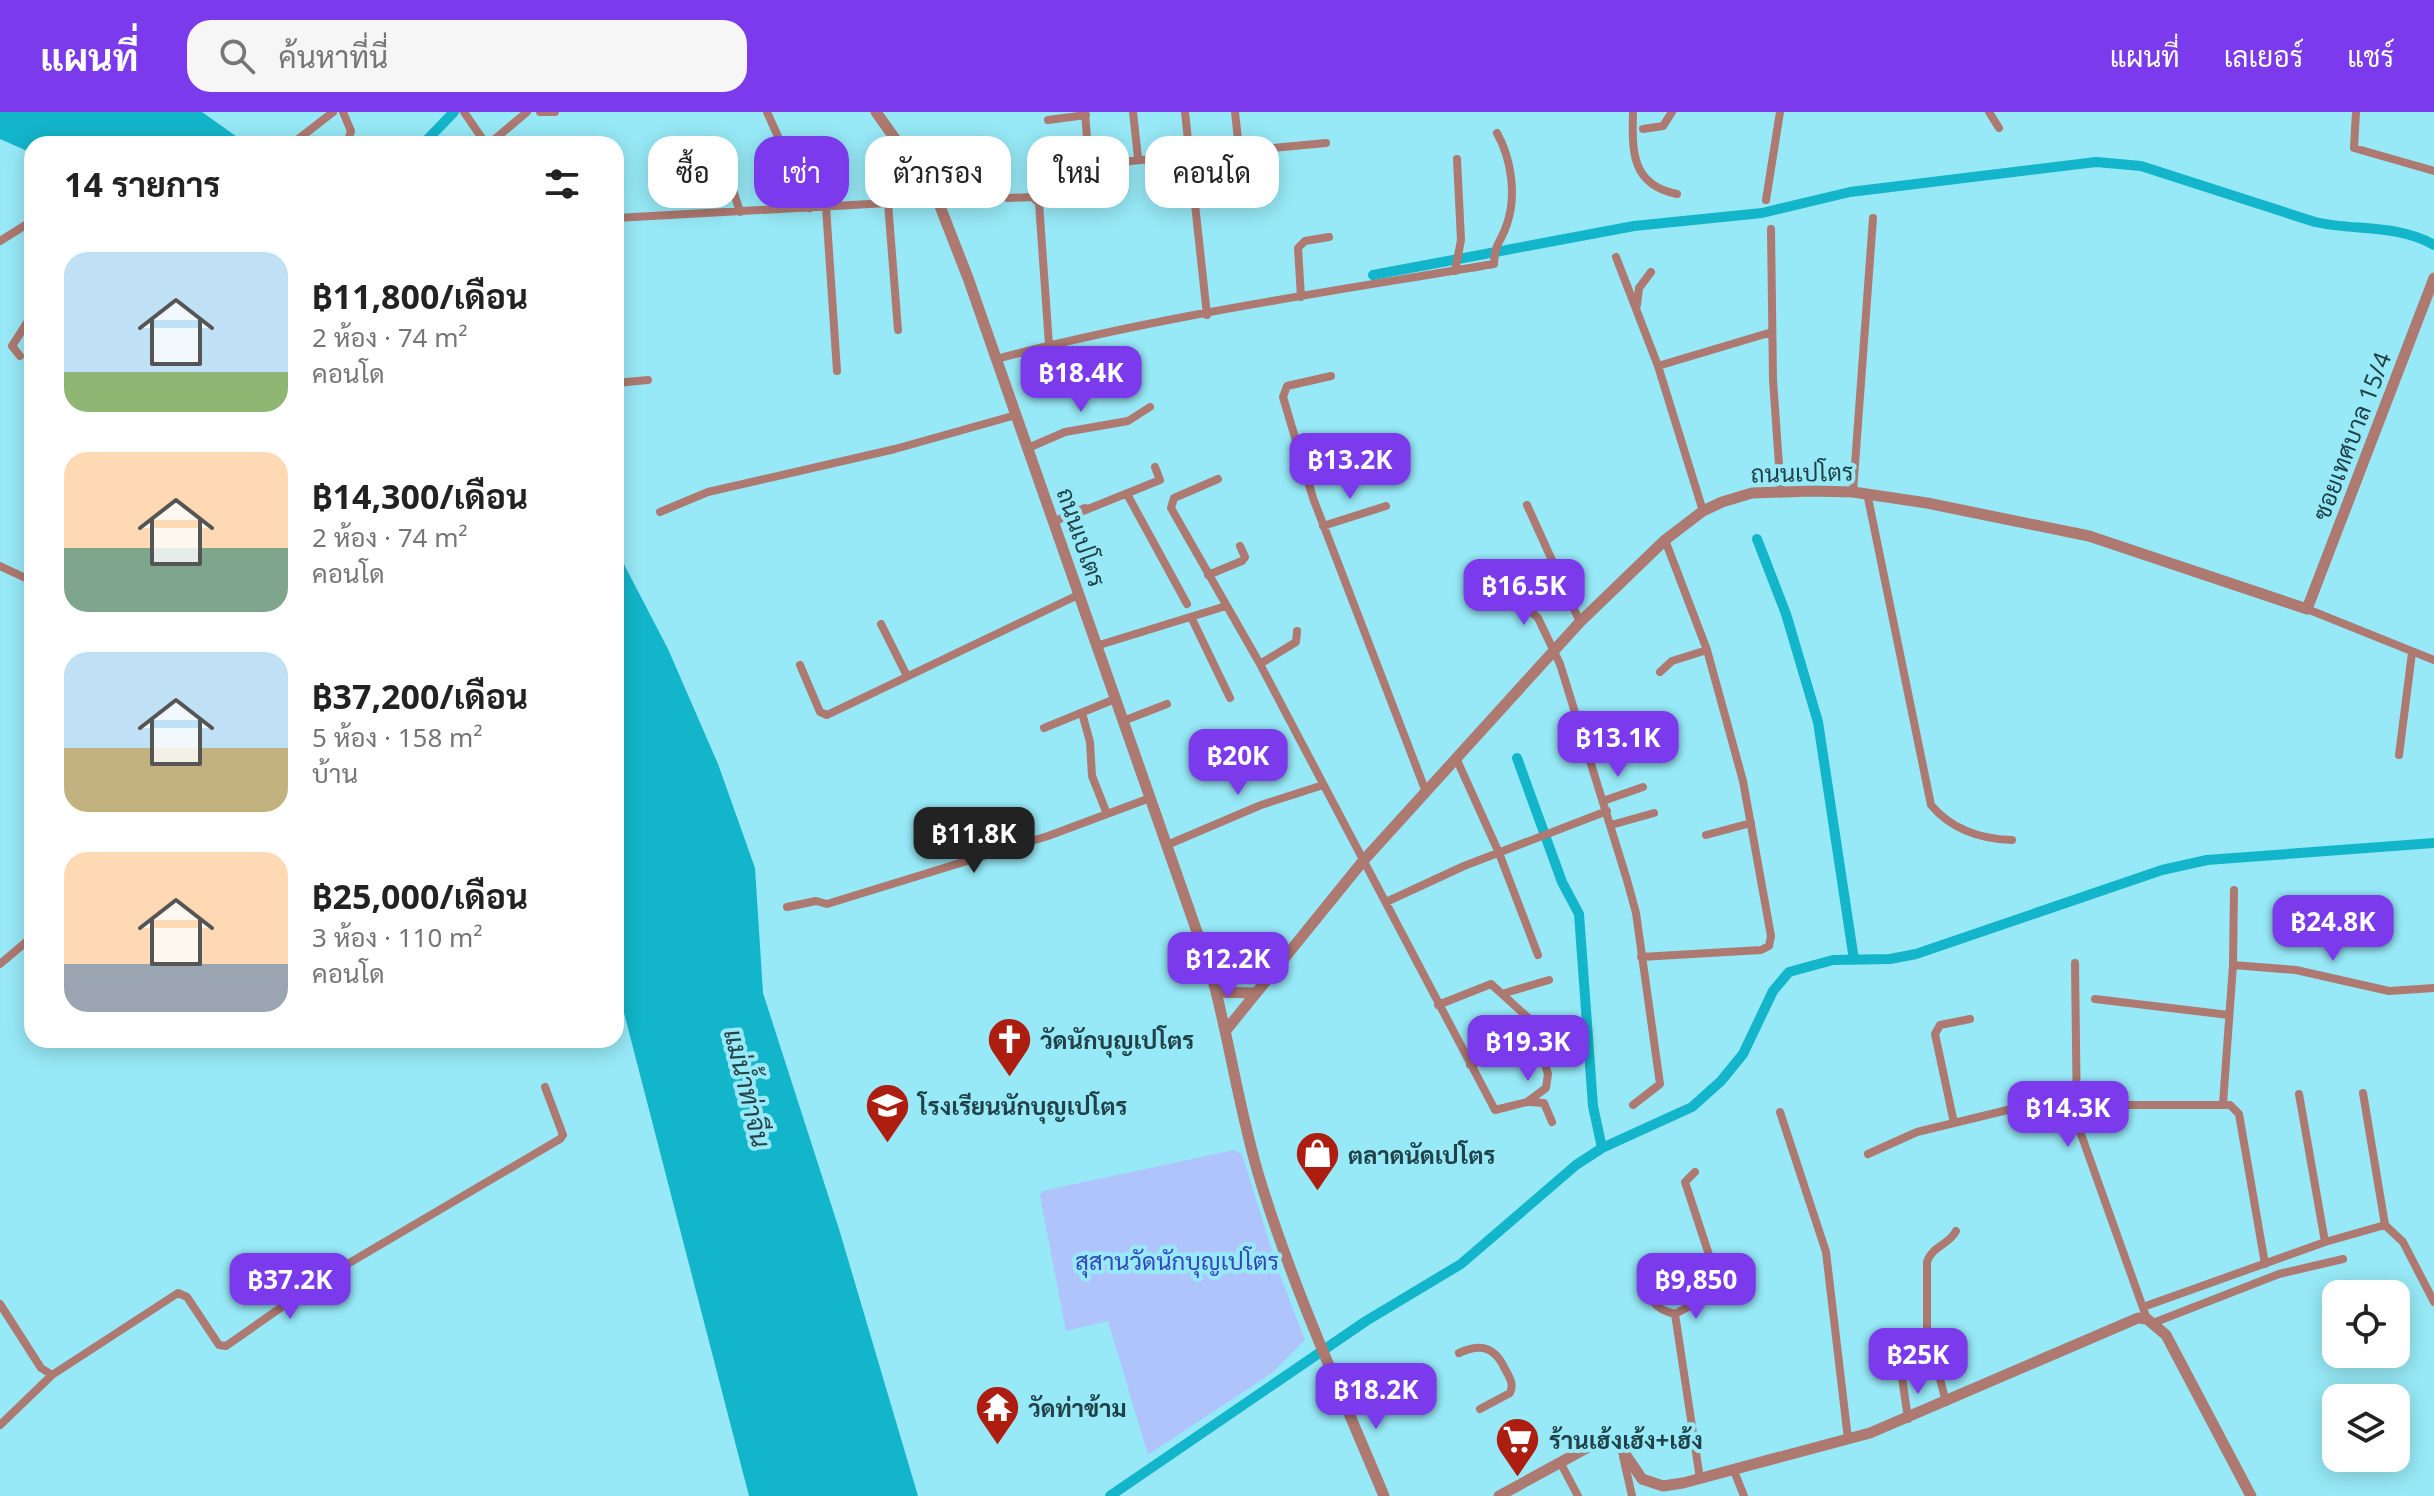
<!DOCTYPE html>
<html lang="th">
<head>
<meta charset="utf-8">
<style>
	:root { --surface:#fff; --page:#f6f6f6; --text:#222; --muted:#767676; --accent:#7c3aed }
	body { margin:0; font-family:"Noto Sans",Sarabun,sans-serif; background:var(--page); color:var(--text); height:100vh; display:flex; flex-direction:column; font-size:30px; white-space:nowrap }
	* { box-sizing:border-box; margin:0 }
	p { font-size:26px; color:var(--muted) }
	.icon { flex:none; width:44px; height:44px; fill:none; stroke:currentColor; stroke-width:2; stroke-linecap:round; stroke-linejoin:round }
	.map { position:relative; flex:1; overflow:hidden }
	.panel { position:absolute; left:24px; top:24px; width:600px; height:912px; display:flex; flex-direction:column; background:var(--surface); border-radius:24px; box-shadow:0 4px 20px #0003 }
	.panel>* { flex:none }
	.banner { position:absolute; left:648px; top:24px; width:760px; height:72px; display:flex; gap:16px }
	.buttons { position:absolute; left:2322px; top:1168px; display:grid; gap:16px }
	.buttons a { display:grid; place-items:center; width:88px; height:88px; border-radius:16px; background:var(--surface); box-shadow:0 4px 20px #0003; font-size:40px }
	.price { position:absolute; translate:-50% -68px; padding:0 18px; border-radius:16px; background:var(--accent); color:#fff; font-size:26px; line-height:52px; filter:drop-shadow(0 2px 4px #0008) }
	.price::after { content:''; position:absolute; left:50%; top:48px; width:24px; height:18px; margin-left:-12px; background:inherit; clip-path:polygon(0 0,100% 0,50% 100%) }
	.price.active { background:#222; color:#fff }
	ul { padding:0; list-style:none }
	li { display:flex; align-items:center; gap:24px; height:200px; padding:0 40px }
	li span { display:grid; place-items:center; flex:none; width:224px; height:160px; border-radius:24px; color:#555 }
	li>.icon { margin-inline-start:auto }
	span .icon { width:96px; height:96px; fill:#fffc; stroke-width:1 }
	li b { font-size:34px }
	h2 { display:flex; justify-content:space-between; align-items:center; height:96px; padding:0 40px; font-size:34px }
	.tag { padding:0 28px; border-radius:24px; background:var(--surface); box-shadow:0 4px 20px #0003; font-size:28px; line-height:72px }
	.tag.active { background:var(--accent); color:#fff }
	header { display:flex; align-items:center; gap:48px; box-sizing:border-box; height:112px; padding:0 40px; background:var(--accent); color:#fff }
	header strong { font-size:38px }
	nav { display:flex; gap:44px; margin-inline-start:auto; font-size:28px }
	.search { width:560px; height:72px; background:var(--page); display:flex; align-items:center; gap:20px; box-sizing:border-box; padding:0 28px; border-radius:24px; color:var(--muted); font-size:30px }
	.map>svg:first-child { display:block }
</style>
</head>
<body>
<header>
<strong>แผนที่</strong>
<div class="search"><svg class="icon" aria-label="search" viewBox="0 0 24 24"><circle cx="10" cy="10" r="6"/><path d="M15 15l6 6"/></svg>ค้นหาที่นี่</div>
<nav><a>แผนที่</a><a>เลเยอร์</a><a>แชร์</a></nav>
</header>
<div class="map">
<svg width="2434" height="1384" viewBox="0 0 2434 1384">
	<rect width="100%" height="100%" fill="#97e9f7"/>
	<path fill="#b0c4fc" d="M 1234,1038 L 1242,1042 L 1278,1158 L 1305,1228 L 1272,1261 L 1148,1343 L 1108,1209 L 1066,1219 L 1040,1084 L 1042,1079 Z"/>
	<path fill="#13b5ca" d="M 0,0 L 202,0 L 247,32 L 32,32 L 32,41 L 0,27 Z
		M 616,437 L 668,537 L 718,652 L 755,756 L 763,881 L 839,1117 L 918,1384 L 749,1384 L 616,870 Z"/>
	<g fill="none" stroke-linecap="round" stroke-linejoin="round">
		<path stroke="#13b5ca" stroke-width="10" d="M 423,32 L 454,0
			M 1373,163 L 1634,114 L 1762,101 L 1850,80 L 2096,50 L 2141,54 L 2315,110 C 2354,119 2399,112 2434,133
			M 1757,427 L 1786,502 L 1818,610 L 1854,848
			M 1517,646 L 1562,770 L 1579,802 L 1593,994 L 1602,1036
			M 1110,1384 L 1366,1209 L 1461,1152 L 1576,1053 L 1602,1036 L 1692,995 L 1721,969 L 1743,942 L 1773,879 L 1789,860 L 1833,848 L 1890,847 L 1916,842 L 2162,758 L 2207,748 L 2434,731"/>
		<path stroke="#ad7970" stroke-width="8" d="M 343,0 L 351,19 L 347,32
			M 464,0 L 486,32
			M 540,0 L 555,0
			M 767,0 L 810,96
			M 1085,0 L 1089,53
			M 1133,0 L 1138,46
			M 1185,0 L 1207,203
			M 1235,0 L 1239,36
			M 1633,0 C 1632,39 1631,73 1677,82
			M 1989,0 L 1999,16
			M 2356,0 L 2354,36 L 2434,59
			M 1048,8 L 1086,3
			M 1643,17 L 1663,14 L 1672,0
			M 292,32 L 333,0
			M 489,32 L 527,0
			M 722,43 L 740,100
			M 1044,57 L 1326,31
			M 1008,86 L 1032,85 L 1039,91 L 1049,233
			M 1766,88 L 1780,0
			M 888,91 L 898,218
			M 826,95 L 837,259
			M 616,106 L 888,91 L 936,84
			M 1771,117 L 1773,268 L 1781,381
			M 0,129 L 32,109
			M 1616,145 L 1658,254 L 1703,399
			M 1455,159 L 1461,128 L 1457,47
			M 1301,185 L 1298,136 L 1305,129 L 1329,125
			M 1637,193 L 1639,176 L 1651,160
			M 20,244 L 12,234 L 32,203
			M 996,247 C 1159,204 1328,180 1494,152 C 1495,129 1501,131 1507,112 C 1517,83 1511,46 1497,21
			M 1658,254 L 1772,220
			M 1331,264 L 1287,274 L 1283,285 L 1313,386 L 1426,680
			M 616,271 L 648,268
			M 1028,336 L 1065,320 L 1128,309 L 1150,295
			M 1218,367 L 1174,386 L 1171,396 L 1260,552 L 1495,998 L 1527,990 L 1546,976 L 1548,962 L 1540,936 L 1529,932
			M 1853,380 L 1873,106
			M 1867,381 L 1931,693 C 1952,718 1980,727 2012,728
			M 1127,382 L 1187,492
			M 1527,393 L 1580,510
			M 1088,397 L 1160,368 L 1155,355
			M 660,400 L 708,380 L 895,337 L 1016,303
			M 1053,410 L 1085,396 L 1088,397 L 1068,405
			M 1323,414 L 1386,394
			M 0,454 L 32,469
			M 1208,463 L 1242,449 L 1245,445 L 1240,434
			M 1518,479 L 1526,495 L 1538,506 L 1560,552 L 1627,768 L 1636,801 L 1660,972 L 1633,993
			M 2307,497 L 2434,548
			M 1192,507 L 1230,586
			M 881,512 L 907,564
			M 1096,534 L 1226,494
			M 1260,552 L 1296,530 L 1297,519
			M 800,553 L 820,600 L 827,603 L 1078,483
			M 1660,560 L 1672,549 L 1707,538
			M 1082,601 L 1090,630 L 1092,664 L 1107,702
			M 1123,609 L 1167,592
			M 1044,616 L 1115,587
			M 2399,643 L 2412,541
			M 1456,646 L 1499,741 L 1538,843
			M 1603,689 L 1643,675
			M 1611,713 L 1654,701
			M 1706,723 L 1751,711
			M 1167,733 L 1261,693 L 1323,673
			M 1386,790 L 1464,754 L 1607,699
			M 787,795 L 816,789 L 827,792 L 1048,724 L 1150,686
			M 1641,845 L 1761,838 L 1769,834 L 1771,824 L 1743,669 L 1707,538 L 1665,428
			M 2075,851 L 2077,1011 L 2147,1207
			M 0,852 L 32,825
			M 2233,853 L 2296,858 L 2389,879 L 2434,876
			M 1505,881 L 1549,868
			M 2095,887 L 2229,903
			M 1438,893 L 1491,872 L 1535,912
			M 1470,953 L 1519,936
			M 2363,981 L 2385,1113 L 2403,1130 L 2434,1190
			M 2299,982 L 2325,1130
			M 1530,990 L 1544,991 L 1552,1010
			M 2223,992 L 2233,853 L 2234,778
			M 1780,1000 L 1826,1140 L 1848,1327
			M 1954,1011 L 1935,922 L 1940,913 L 1970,907
			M 1868,1042 L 1917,1020 L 2028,993 L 2230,993 L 2239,1002 L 2265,1152
			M 1695,1060 L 1685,1070 L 1715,1161 L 1714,1181 L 1675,1202 L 1700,1367
			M 1641,1166 C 1649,1186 1653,1197 1675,1202
			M 0,1192 L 41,1256 L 52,1263 L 178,1181 L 187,1185 L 219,1233 L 226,1234 L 322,1167 L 560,1027 L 563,1023 L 545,975
			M 2143,1195 L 2325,1130 L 2385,1113
			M 2153,1211 L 2279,1162 L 2343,1147
			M 1896,1224 L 1908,1307
			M 1459,1241 C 1481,1231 1495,1235 1505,1257 C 1510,1266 1514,1272 1510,1281 L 1480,1297
			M 1946,1290 L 1927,1217 L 1927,1150 C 1932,1134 1949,1133 1956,1119
			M 0,1313 L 52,1263
			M 1623,1344 L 1632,1384
			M 1560,1350 L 1578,1384
			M 1734,1359 L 1744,1384"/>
		<path stroke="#ad7970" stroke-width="11" d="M 876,0 L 936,84 L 968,166 L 1210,857 C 1230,928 1239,1001 1261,1071 C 1294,1178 1341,1281 1384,1384
			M 1216,880 L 1256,881
			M 1227,917 L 1363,749 L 1580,510 L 1665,428 L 1703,399 L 1722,390 L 1752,381 L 1812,379 L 1853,380 L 1927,391 L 2089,424 L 2307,497 L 2434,166
			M 1499,1384 L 1605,1326 L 1617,1330 L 1642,1367 L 1663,1374 L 1683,1371 L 1870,1321 L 2138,1206 L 2147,1207 L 2166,1223 L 2251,1384"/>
	</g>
	<defs>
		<symbol id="church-pin" viewBox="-11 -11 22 30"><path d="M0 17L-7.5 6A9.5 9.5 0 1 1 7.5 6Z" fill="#ad1d10" stroke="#97e9f7"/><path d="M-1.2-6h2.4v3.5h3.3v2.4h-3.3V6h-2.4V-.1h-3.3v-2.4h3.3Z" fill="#fff"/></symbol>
		<symbol id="school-pin" viewBox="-11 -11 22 30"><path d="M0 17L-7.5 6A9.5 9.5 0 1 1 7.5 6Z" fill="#ad1d10" stroke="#97e9f7"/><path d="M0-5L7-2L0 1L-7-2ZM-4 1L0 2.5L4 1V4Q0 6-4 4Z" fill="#fff"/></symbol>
		<symbol id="shop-pin" viewBox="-11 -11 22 30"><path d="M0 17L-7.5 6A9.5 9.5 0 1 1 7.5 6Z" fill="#ad1d10" stroke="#97e9f7"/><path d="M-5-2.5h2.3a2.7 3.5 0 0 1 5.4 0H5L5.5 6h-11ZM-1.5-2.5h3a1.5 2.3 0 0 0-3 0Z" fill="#fff"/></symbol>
		<symbol id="temple-pin" viewBox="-11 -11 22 30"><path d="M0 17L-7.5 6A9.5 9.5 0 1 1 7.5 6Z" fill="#ad1d10" stroke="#97e9f7"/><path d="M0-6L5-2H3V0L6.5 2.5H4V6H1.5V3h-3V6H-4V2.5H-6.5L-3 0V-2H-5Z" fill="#fff"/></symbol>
		<symbol id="supermarket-pin" viewBox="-11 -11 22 30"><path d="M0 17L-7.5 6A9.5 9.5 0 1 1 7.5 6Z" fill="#ad1d10" stroke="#97e9f7"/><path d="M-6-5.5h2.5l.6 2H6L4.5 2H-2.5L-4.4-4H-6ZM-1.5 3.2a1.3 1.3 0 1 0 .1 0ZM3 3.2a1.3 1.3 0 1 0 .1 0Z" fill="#fff"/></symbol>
	</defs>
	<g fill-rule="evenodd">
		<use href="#church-pin" x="984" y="902" width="51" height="69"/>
		<use href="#school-pin" x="862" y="968" width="51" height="69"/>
		<use href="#shop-pin" x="1292" y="1016" width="51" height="69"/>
		<use href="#temple-pin" x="972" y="1270" width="51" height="69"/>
		<use href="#supermarket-pin" x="1492" y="1302" width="51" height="69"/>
	</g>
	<g text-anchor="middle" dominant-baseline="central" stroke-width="8" stroke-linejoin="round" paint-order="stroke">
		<g font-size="24" fill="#1f4147" stroke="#97e9f7">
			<text transform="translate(2351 324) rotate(-69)">ซอยเทศบาล 15/4</text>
			<text transform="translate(1802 360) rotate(-1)">ถนนเปโตร</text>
			<text transform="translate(1082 425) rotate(71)">ถนนเปโตร</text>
		</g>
		<g font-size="24" font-weight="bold" fill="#1f4147" stroke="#97e9f7" text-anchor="start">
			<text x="1040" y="927">วัดนักบุญเปโตร</text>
			<text x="918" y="993">โรงเรียนนักบุญเปโตร</text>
			<text x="1348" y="1042">ตลาดนัดเปโตร</text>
			<text x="1028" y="1295">วัดท่าข้าม</text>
			<text x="1549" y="1327">ร้านเฮ้งเฮ้ง+เฮ้ง</text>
		</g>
		<g font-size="24" fill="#3448ba" stroke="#97e9f7">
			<text x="1177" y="1148">สุสานวัดนักบุญเปโตร</text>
		</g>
		<g font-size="26" font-style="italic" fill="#244146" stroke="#97e9f7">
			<text transform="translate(748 976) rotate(76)">แม่น้ำท่าจีน</text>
		</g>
	</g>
</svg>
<div class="buttons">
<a><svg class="icon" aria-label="locate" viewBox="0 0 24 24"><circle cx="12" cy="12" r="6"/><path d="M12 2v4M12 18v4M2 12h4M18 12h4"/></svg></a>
<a><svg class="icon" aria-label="layers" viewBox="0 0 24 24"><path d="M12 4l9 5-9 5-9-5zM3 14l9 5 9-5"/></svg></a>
</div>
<b class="price" style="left:1081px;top:302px">฿18.4K</b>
<b class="price" style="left:1350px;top:389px">฿13.2K</b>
<b class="price" style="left:1524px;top:515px">฿16.5K</b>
<b class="price" style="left:1618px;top:667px">฿13.1K</b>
<b class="price" style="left:1238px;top:685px">฿20K</b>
<b class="price active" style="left:974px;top:763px">฿11.8K</b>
<b class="price" style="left:2333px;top:851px">฿24.8K</b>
<b class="price" style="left:1228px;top:888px">฿12.2K</b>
<b class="price" style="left:1528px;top:971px">฿19.3K</b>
<b class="price" style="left:2068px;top:1037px">฿14.3K</b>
<b class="price" style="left:290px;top:1209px">฿37.2K</b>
<b class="price" style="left:1696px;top:1209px">฿9,850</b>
<b class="price" style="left:1918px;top:1284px">฿25K</b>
<b class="price" style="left:1376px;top:1319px">฿18.2K</b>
<div class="banner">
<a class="tag">ซื้อ</a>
<a class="tag active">เช่า</a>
<a class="tag">ตัวกรอง</a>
<a class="tag">ใหม่</a>
<a class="tag">คอนโด</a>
</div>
<section class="panel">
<h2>14 รายการ<svg class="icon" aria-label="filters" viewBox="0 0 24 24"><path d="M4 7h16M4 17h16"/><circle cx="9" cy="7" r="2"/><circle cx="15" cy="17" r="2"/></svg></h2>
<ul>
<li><span style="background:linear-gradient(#bfe0f5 75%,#8fb573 0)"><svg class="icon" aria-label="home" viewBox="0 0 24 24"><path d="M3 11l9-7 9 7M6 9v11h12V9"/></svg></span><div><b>฿11,800/เดือน</b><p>2 ห้อง · 74 m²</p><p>คอนโด</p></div></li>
<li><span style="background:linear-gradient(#ffd9b3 60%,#7fa58c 0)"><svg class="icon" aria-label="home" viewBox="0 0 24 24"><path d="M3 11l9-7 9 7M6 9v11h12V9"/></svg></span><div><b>฿14,300/เดือน</b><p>2 ห้อง · 74 m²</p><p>คอนโด</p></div></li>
<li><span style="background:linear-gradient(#bfe0f5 60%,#c2b280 0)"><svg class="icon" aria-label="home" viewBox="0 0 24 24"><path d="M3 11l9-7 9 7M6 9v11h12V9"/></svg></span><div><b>฿37,200/เดือน</b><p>5 ห้อง · 158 m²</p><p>บ้าน</p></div></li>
<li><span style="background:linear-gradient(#ffd9b3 70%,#9aa5b1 0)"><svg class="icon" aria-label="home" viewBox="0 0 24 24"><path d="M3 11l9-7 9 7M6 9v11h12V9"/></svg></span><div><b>฿25,000/เดือน</b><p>3 ห้อง · 110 m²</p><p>คอนโด</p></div></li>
</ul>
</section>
</div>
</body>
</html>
